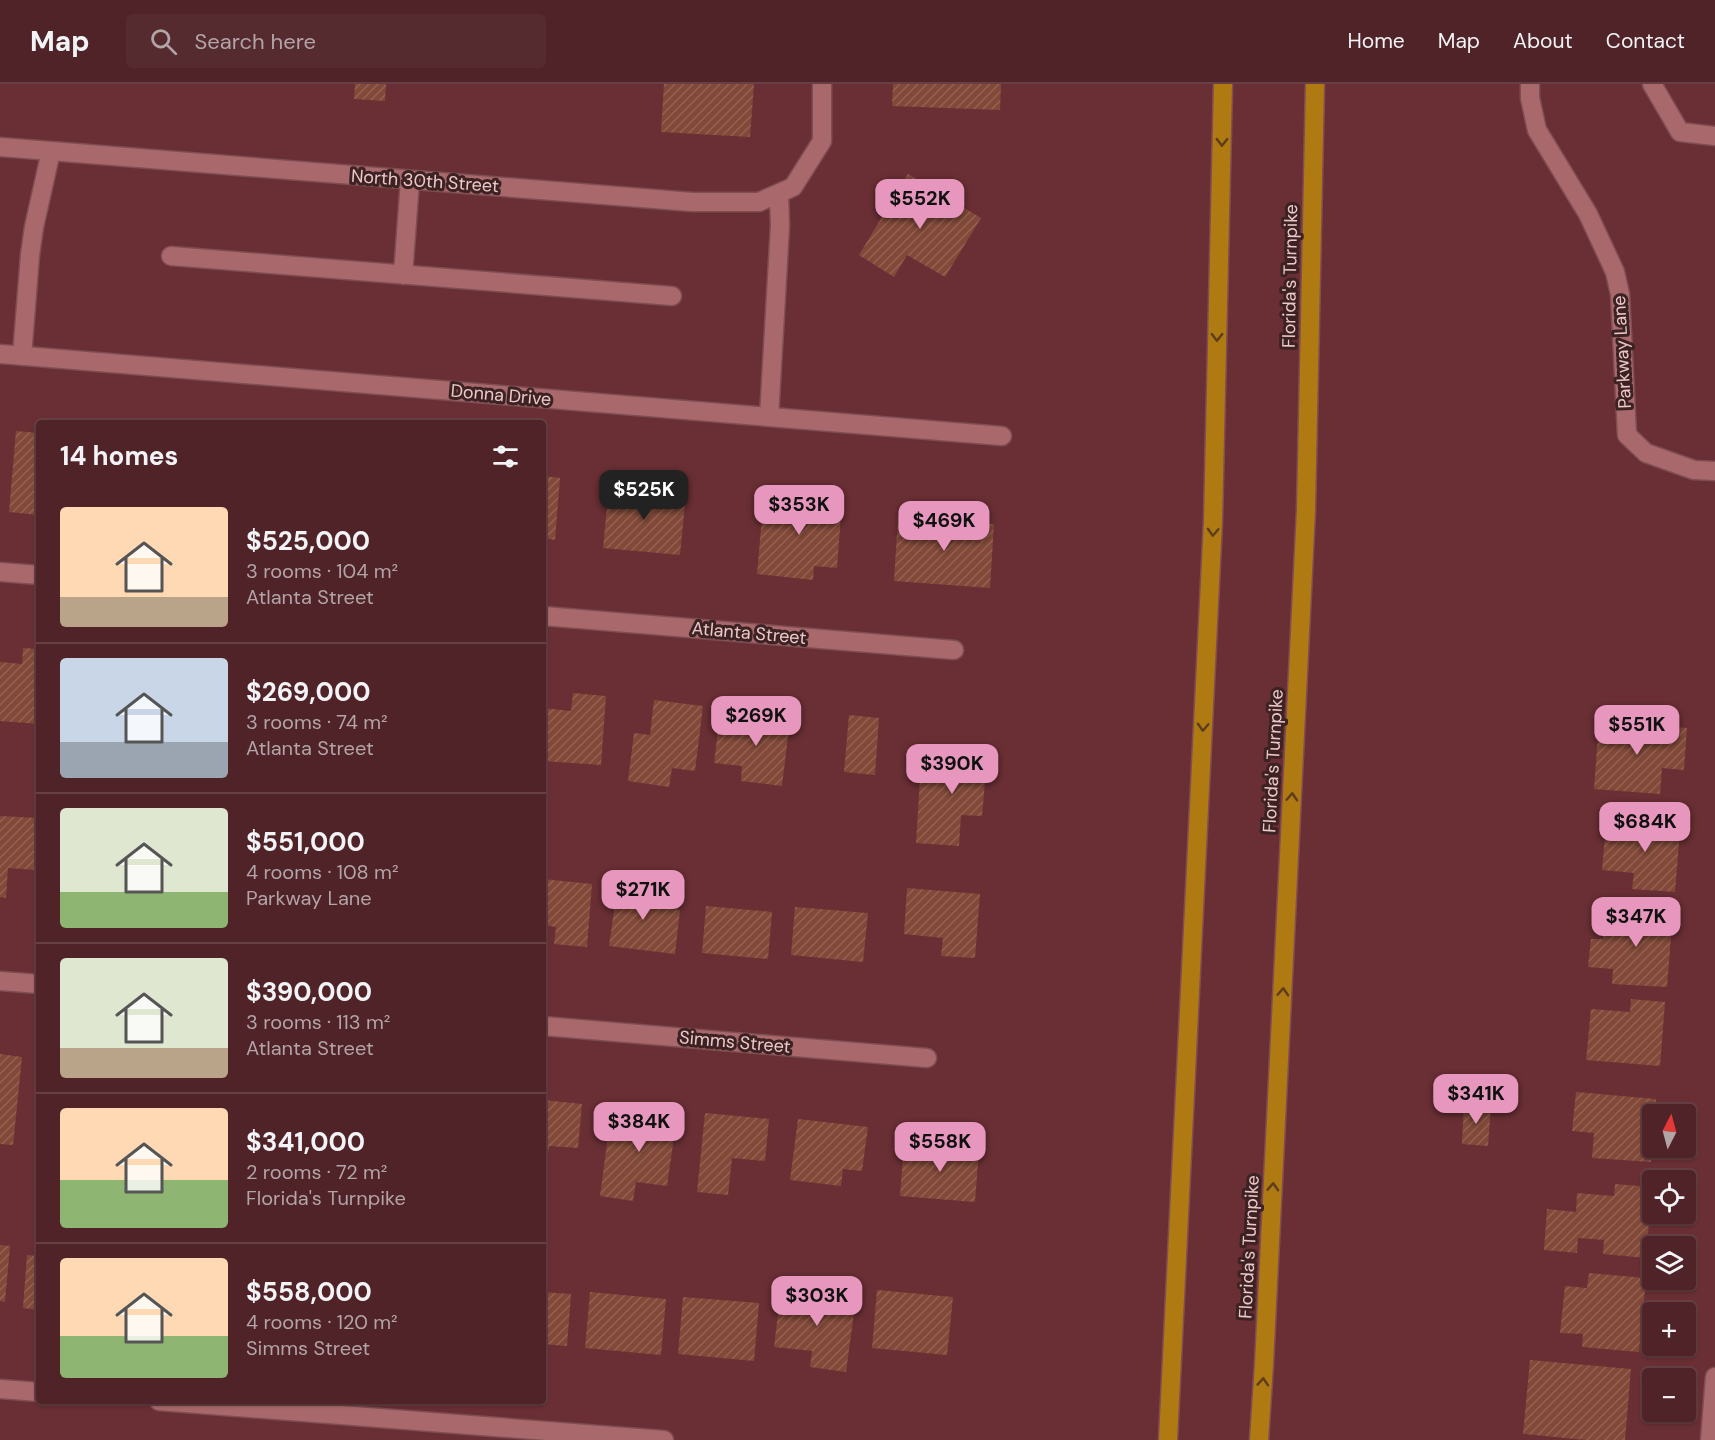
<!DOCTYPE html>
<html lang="en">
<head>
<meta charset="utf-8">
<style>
	:root { --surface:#4f2327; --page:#552b2f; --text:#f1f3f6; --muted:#b3a4a7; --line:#664044; --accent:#e797bd }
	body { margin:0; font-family:"DM Sans",sans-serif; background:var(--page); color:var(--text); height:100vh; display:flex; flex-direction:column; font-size:22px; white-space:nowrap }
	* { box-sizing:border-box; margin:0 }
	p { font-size:20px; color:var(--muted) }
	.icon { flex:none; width:33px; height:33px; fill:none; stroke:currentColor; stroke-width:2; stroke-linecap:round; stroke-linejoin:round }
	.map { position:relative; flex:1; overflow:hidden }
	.details { position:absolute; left:36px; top:336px; width:510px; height:984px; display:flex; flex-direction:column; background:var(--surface); border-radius:6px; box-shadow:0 2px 4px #0004,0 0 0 2px var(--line) }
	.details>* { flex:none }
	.needle { width:39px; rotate:6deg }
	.controls { position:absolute; left:1642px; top:1020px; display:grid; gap:12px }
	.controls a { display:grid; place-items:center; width:54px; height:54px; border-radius:6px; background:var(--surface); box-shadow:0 2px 4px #0004,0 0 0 2px var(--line); font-size:30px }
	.price { position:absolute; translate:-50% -51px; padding:0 14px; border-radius:12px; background:var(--accent); color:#111; font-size:20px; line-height:39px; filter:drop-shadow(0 2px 3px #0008) }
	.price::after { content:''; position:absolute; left:50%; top:36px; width:18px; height:14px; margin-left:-9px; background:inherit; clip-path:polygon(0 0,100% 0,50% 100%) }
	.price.selected { background:#222; color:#fff }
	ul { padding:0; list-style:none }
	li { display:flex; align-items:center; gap:18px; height:150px; padding:0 24px }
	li+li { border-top:2px solid var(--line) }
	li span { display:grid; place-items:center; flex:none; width:168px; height:120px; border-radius:6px; color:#555 }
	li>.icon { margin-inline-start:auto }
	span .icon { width:72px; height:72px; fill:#fffc; stroke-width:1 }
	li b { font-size:26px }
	h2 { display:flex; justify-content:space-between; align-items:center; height:72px; padding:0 24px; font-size:26px }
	header { display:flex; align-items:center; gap:36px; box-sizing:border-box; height:84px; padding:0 30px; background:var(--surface); border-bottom:2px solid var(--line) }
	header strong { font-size:28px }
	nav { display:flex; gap:33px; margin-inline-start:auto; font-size:21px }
	.search { width:420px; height:54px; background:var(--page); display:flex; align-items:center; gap:15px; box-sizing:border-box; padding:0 21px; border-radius:6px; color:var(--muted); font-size:22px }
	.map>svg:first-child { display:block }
</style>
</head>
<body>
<header>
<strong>Map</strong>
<div class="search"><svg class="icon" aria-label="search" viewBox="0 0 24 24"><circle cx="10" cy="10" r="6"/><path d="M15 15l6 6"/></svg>Search here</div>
<nav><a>Home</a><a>Map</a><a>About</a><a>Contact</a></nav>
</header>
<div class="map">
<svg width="1715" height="1356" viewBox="0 0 1715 1356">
	<defs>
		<pattern id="building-hatch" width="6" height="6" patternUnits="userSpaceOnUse" patternTransform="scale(1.5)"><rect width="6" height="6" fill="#824938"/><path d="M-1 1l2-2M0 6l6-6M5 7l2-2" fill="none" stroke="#946253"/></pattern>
	</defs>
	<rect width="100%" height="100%" fill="#692f34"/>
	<path fill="url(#building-hatch)" d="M 355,0 L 386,0 L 385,17 L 354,15 Z
		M 664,0 L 754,0 L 750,53 L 661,48 Z
		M 893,0 L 1001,0 L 1000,26 L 892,22 Z
		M 908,90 L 981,134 L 945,193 L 907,171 L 894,193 L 859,171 Z
		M 16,347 L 39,349 L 39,431 L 9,428 Z
		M 543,392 L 560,394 L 555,456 L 543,454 Z
		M 609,402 L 686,409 L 680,471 L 603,464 Z
		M 764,411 L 842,417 L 837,484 L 814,482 L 813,496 L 757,490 Z
		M 898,433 L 994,440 L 990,504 L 894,497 Z
		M 23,564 L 39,565 L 39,640 L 0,637 L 0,578 L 22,580 Z
		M 573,609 L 606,612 L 601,681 L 543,677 L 543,624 L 571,627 Z
		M 654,616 L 703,622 L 695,687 L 672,684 L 669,703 L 628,697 L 634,649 L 650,651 Z
		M 760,625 L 791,628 L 782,702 L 741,697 L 742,682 L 714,679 L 719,638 L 758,643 Z
		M 849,631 L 879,634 L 875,691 L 844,688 Z
		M 1599,637 L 1687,644 L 1684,686 L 1662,684 L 1660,710 L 1594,705 Z
		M 943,661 L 988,664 L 982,732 L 961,731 L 959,762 L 916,759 L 920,694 L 941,696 Z
		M 0,732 L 39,734 L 37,786 L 8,784 L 6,814 L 0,813 Z
		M 1644,732 L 1681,735 L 1675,808 L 1632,805 L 1634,789 L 1602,786 L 1606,741 L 1642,744 Z
		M 627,789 L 650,792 L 647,822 L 680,826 L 675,870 L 609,862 L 615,820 L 624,821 Z
		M 543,795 L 592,800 L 587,863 L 554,860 L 556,843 L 543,841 Z
		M 907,804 L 980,810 L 975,874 L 941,872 L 943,854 L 904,850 Z
		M 706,822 L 772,828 L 768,875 L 702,869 Z
		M 795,823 L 868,829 L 863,878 L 791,871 Z
		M 1619,824 L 1673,828 L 1667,903 L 1612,900 L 1613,885 L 1588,883 L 1591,855 L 1603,855 L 1604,841 L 1617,842 Z
		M 1631,915 L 1665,918 L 1660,982 L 1586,976 L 1591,925 L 1630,928 Z
		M 0,970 L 22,973 L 13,1061 L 0,1060 Z
		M 1576,1008 L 1656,1015 L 1655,1030 L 1653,1030 L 1651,1078 L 1592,1074 L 1594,1049 L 1572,1047 Z
		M 543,1016 L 582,1020 L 578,1064 L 549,1062 L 545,1099 L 543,1099 Z
		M 1464,1020 L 1491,1022 L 1488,1062 L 1462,1060 Z
		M 646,1021 L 678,1025 L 667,1102 L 636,1098 L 633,1117 L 600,1112 L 610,1037 L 644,1041 Z
		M 705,1029 L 769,1035 L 765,1077 L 732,1074 L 728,1111 L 697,1108 Z
		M 798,1035 L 868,1043 L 862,1087 L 843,1085 L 841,1102 L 790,1096 Z
		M 904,1060 L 979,1065 L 975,1118 L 900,1112 Z
		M 1615,1100 L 1652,1103 L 1646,1174 L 1603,1170 L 1604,1156 L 1578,1154 L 1577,1169 L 1544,1166 L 1547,1125 L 1576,1128 L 1577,1109 L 1614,1112 Z
		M 0,1161 L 10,1162 L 5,1218 L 0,1217 Z
		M 27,1171 L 39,1172 L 39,1226 L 23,1224 Z
		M 1589,1189 L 1646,1194 L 1639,1268 L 1582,1263 L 1583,1250 L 1560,1249 L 1565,1202 L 1587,1204 Z
		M 781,1205 L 856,1214 L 846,1288 L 810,1283 L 812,1267 L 774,1263 Z
		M 877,1206 L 953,1213 L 947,1271 L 872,1264 Z
		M 543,1208 L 571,1210 L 567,1262 L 543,1260 Z
		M 590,1208 L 666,1215 L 661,1271 L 585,1264 Z
		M 683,1213 L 759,1219 L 754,1277 L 678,1270 Z
		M 1530,1276 L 1631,1285 L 1625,1356 L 1586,1356 L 1523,1350 Z"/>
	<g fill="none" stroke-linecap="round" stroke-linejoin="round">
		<defs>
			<path id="service" d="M 1652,0 L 1680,48 L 1715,52
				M 171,172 L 672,212
				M 403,191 L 410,96"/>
			<path id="minor" d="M 1530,0 L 1530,14 L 1537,46 L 1588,130 L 1615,188 L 1620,210 L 1627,351 L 1646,369 L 1694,386 L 1715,387
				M 0,63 L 692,118 L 759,118 L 793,103 L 822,57 L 822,0
				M 0,270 L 1002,352
				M 22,272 L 30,171 L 34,143 L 51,67
				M 769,333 L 780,142 L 779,109
				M 0,488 L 39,491
				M 543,532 L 954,566
				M 0,897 L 39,900
				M 543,942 L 927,974
				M 0,1305 L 39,1308
				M 159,1317 L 664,1356
				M 1710,1356 L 1715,1293"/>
			<path id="motorway" d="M 1168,1356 L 1213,437 L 1223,0
				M 1259,1356 L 1264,1280 L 1306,426 L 1315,0"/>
		</defs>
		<use href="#service" stroke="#7f4e53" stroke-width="21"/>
		<use href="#minor" stroke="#7f4e53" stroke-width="21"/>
		<use href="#motorway" stroke="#7f4e53" stroke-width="21"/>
		<use href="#service" stroke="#a9696c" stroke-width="18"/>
		<use href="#minor" stroke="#a9696c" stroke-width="18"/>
		<use href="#motorway" stroke="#af7a11" stroke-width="18"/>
	</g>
	<defs><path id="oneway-chevron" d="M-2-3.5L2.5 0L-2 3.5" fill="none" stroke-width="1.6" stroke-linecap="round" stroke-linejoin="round" transform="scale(1.5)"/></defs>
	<g stroke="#5e3c1e">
		<use href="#oneway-chevron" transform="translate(1222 58) rotate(91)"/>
		<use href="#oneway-chevron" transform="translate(1217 253) rotate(91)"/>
		<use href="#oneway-chevron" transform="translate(1213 448) rotate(93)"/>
		<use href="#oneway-chevron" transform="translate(1203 643) rotate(93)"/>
		<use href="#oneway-chevron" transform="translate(1292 713) rotate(-87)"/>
		<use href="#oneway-chevron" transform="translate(1283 908) rotate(-87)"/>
		<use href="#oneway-chevron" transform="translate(1273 1103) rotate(-87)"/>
		<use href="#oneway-chevron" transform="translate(1263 1298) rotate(-86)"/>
	</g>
	<g text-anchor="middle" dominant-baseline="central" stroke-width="6" stroke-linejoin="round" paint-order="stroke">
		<g font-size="18" fill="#edc8c9" stroke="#3c2223">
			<text transform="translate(425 97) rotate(4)">North 30th Street</text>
			<text transform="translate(1290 192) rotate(-89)">Florida's Turnpike</text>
			<text transform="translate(1622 268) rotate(-93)">Parkway Lane</text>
			<text transform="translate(501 311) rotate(5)">Donna Drive</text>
			<text transform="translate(749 549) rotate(5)">Atlanta Street</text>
			<text transform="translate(1273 677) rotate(-87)">Florida's Turnpike</text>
			<text transform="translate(735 958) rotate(5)">Simms Street</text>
			<text transform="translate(1249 1163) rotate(-87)">Florida's Turnpike</text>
		</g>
	</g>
</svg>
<div class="controls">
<a><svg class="needle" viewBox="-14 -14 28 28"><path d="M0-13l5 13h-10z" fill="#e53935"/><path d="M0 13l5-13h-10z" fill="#b3a4a7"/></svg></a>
<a><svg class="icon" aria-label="locate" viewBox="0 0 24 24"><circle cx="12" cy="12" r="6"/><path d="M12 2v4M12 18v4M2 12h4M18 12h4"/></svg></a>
<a><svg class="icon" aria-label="layers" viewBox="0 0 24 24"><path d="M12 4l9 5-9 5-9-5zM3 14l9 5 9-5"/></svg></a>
<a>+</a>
<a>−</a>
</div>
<b class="price" style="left:920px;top:146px">$552K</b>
<b class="price selected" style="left:644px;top:437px">$525K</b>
<b class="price" style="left:799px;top:452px">$353K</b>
<b class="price" style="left:944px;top:468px">$469K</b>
<b class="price" style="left:756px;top:663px">$269K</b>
<b class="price" style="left:1637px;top:672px">$551K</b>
<b class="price" style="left:952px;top:711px">$390K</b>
<b class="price" style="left:1645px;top:769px">$684K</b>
<b class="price" style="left:643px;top:837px">$271K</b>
<b class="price" style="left:1636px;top:864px">$347K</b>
<b class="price" style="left:1476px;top:1041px">$341K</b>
<b class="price" style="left:639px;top:1069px">$384K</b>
<b class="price" style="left:940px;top:1089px">$558K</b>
<b class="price" style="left:817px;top:1243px">$303K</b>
<section class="details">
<h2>14 homes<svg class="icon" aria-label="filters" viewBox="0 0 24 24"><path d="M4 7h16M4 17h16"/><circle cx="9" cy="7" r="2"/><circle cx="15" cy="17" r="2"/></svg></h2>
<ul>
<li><span style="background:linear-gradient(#ffd9b3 75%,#b9a48a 0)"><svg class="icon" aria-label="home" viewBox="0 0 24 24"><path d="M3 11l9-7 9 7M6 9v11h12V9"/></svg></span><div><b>$525,000</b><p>3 rooms · 104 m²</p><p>Atlanta Street</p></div></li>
<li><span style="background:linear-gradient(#c9d6e8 70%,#9aa5b1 0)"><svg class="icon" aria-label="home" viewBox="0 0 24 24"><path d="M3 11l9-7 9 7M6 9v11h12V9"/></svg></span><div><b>$269,000</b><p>3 rooms · 74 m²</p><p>Atlanta Street</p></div></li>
<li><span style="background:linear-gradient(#dfe7d0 70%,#8fb573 0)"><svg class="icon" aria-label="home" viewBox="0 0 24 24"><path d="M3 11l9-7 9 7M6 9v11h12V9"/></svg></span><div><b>$551,000</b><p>4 rooms · 108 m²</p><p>Parkway Lane</p></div></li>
<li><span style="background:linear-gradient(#dfe7d0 75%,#b9a48a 0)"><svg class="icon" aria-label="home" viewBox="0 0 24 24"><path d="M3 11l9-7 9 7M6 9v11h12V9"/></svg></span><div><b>$390,000</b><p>3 rooms · 113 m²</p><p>Atlanta Street</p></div></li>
<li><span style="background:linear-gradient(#ffd9b3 60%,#8fb573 0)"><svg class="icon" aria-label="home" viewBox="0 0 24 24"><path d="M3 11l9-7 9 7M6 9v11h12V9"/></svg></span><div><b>$341,000</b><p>2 rooms · 72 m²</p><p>Florida's Turnpike</p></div></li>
<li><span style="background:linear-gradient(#ffd9b3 65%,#8fb573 0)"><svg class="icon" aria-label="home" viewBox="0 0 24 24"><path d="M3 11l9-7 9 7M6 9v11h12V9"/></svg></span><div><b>$558,000</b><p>4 rooms · 120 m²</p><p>Simms Street</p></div></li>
</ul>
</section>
</div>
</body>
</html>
